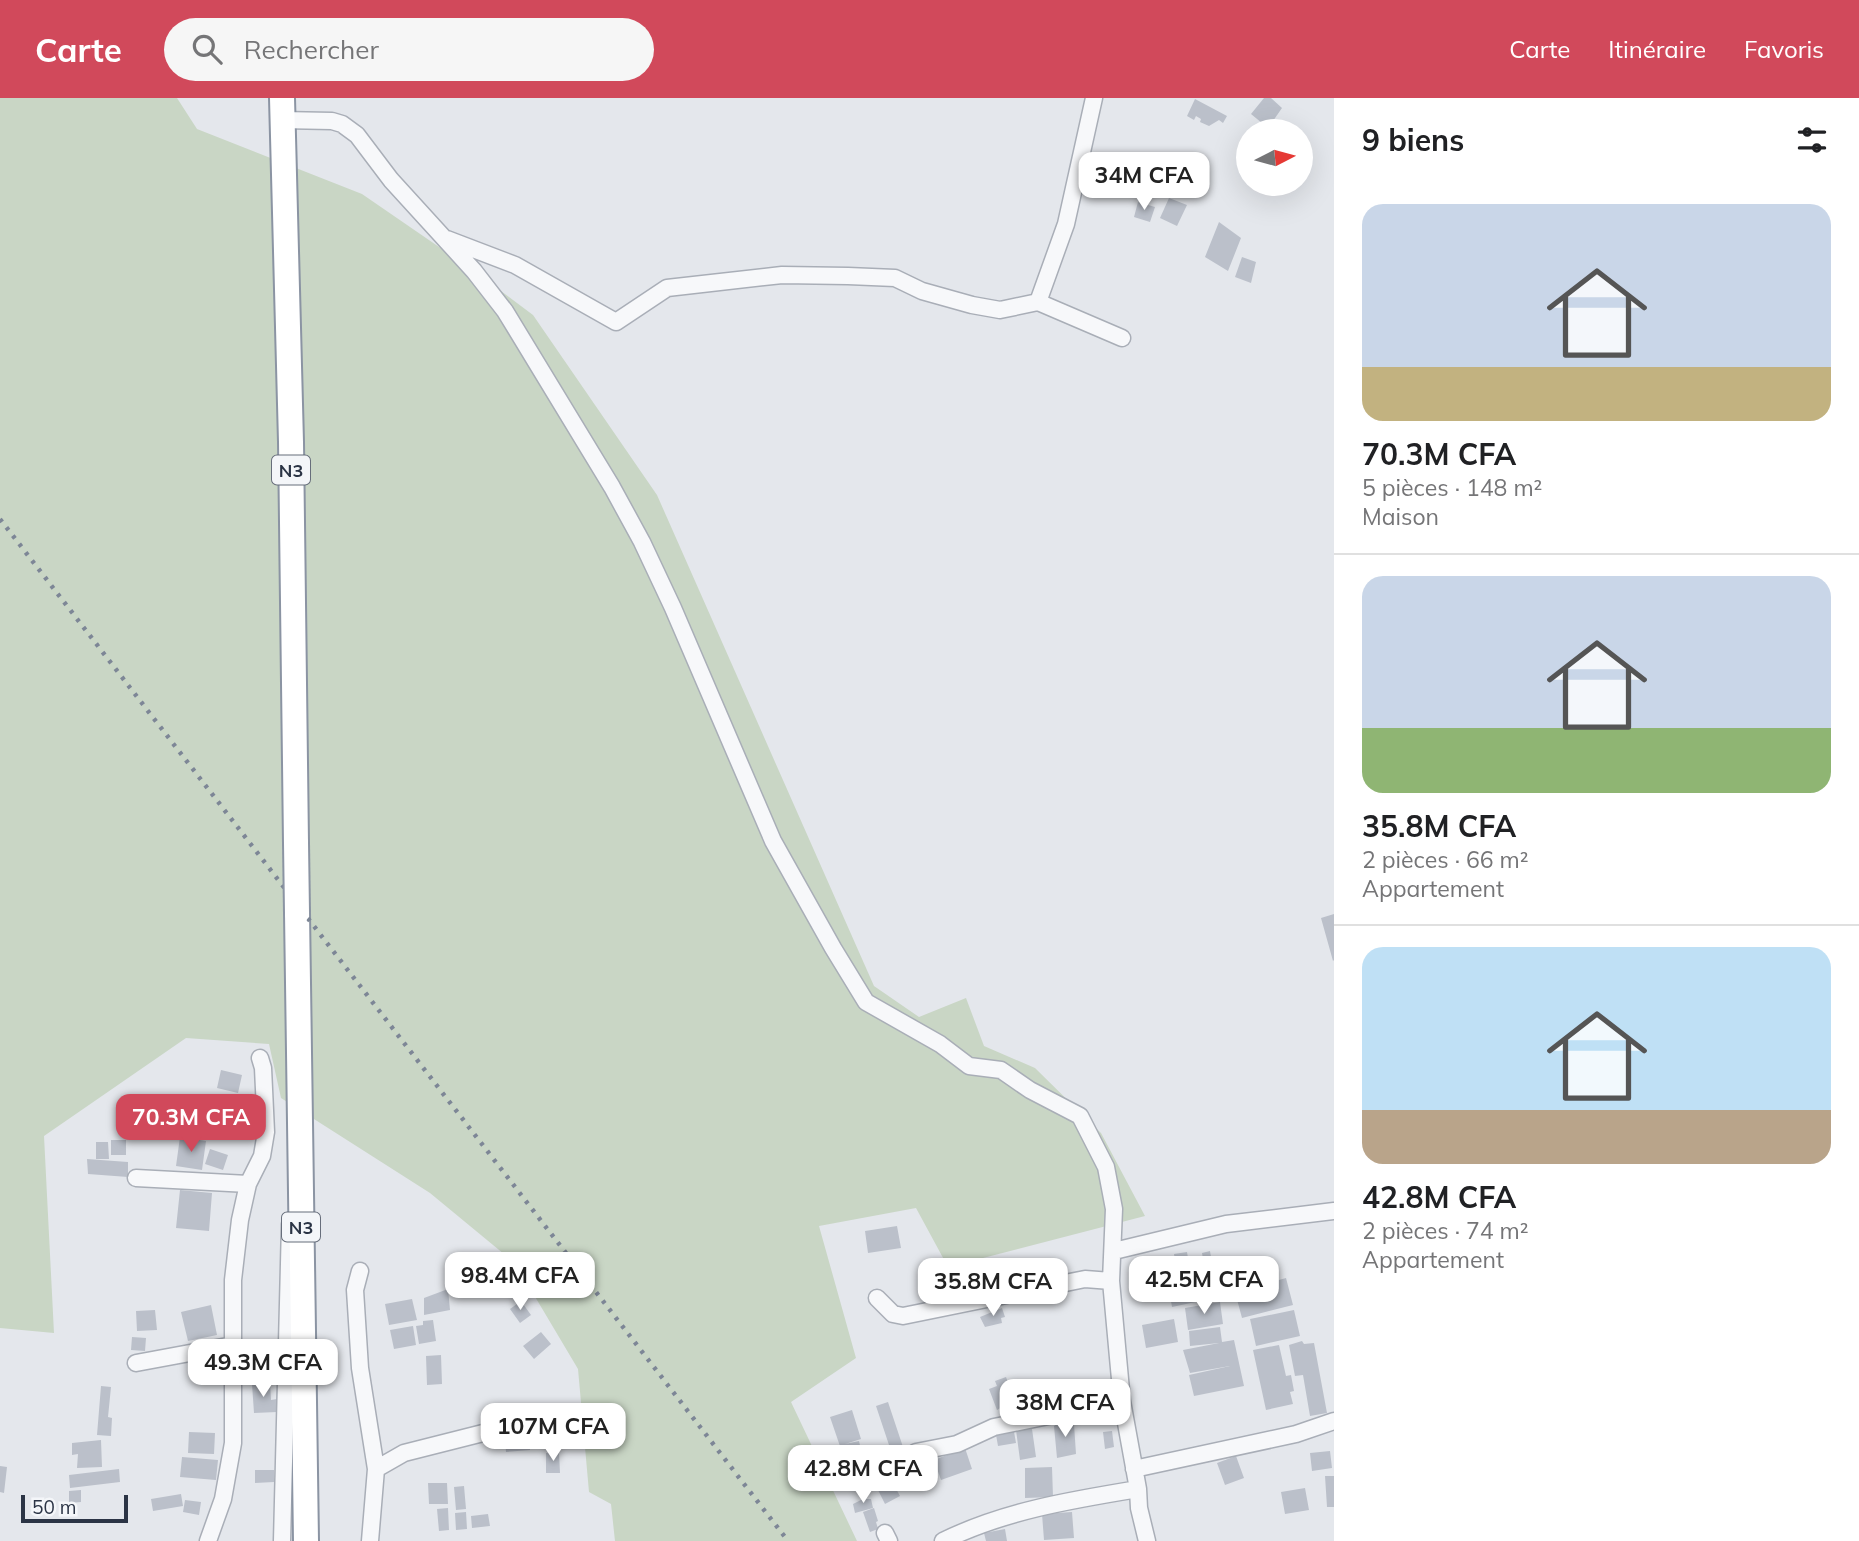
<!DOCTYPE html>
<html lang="fr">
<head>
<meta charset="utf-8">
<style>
	:root { --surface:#fff; --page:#f6f6f6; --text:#202124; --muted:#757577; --line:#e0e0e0; --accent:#d1495b }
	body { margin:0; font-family:Mulish,sans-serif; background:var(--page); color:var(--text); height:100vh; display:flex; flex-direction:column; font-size:26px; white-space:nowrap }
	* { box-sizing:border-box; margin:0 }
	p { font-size:23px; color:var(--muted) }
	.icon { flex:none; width:38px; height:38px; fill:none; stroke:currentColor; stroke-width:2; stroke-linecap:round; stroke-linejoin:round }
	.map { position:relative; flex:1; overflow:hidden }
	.details { display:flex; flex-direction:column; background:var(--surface); width:525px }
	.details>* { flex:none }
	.needle { width:46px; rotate:84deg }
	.fabs { position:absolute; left:1236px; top:21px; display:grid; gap:14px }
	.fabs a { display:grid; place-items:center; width:77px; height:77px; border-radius:50%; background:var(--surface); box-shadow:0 7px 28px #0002; font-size:35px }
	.scale { position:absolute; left:21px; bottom:18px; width:107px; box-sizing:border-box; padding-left:7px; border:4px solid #2b3445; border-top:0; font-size:19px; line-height:24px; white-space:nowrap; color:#2b3445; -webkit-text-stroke:5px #f4f6f9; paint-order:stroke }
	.price { position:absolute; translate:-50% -60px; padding:0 16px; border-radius:14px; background:#fff; color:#222; font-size:23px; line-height:46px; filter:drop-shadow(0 2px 4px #0008) }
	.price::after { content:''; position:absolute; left:50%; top:42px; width:21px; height:16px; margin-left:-10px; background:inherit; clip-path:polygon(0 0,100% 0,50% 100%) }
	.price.selected { background:var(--accent); color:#fff }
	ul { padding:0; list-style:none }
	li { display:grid; align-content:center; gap:14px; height:371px; padding:0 28px }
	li+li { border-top:2px solid var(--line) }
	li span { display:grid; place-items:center; height:217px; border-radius:21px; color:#555 }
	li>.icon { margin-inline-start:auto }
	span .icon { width:126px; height:126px; fill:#fffc; stroke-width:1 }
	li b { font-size:30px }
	h2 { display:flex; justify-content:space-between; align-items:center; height:84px; padding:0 28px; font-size:30px }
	header { display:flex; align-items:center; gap:42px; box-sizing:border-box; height:98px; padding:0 35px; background:var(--accent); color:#fff }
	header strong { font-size:33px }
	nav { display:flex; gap:38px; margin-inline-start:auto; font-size:24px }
	.search { width:490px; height:63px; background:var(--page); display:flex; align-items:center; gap:18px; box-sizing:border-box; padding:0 24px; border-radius:38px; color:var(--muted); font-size:26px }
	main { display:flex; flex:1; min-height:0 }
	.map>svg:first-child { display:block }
</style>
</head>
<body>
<header>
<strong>Carte</strong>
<div class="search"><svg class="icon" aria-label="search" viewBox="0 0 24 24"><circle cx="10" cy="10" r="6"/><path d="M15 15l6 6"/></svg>Rechercher</div>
<nav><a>Carte</a><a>Itinéraire</a><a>Favoris</a></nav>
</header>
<main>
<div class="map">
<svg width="1334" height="1443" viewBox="0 0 1334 1443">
	<rect width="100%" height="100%" fill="#e4e7ec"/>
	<path fill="#c9d6c5" d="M 0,0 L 177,0 L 197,31 L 362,96 L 474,173 L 533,217 L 657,397 L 874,888 L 919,919 L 966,900 L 984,948 L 1035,970 L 1101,1035 L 1145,1118 L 948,1169 L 916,1110 L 819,1128 L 856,1260 L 791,1304 L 857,1443 L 615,1443 L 611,1406 L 589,1394 L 578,1271 L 515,1165 L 430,1095 L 281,1000 L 269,946 L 186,940 L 44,1038 L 54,1235 L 0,1230 Z"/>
	<path fill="#bbc0ca" d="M 1264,0 L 1271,0 L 1282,10 L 1268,30 L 1251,16 Z
		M 1195,1 L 1227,18 L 1223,25 L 1219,22 L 1209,28 L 1200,24 L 1201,21 L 1196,18 L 1194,22 L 1187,18 Z
		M 1169,100 L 1187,107 L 1177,128 L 1160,120 Z
		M 1138,104 L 1155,109 L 1150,124 L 1134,119 Z
		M 1219,124 L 1241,140 L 1228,173 L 1205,159 Z
		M 1242,159 L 1256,164 L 1251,185 L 1235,179 Z
		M 1334,816 L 1334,862 L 1333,863 L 1321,820 Z
		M 221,972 L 242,977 L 238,995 L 217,990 Z
		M 214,1004 L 226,1006 L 223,1029 L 210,1027 Z
		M 180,1039 L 206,1043 L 202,1072 L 176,1068 Z
		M 111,1042 L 126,1042 L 126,1057 L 111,1057 Z
		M 96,1044 L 108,1044 L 109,1061 L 96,1061 Z
		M 210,1051 L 228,1057 L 223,1072 L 205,1066 Z
		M 87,1061 L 128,1064 L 128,1079 L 88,1076 Z
		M 180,1092 L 212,1095 L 209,1133 L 176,1130 Z
		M 897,1128 L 901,1150 L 868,1155 L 865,1133 Z
		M 1210,1153 L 1213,1171 L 1205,1173 L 1202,1155 Z
		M 1187,1154 L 1191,1178 L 1178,1181 L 1174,1156 Z
		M 1200,1180 L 1205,1202 L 1172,1209 L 1168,1186 Z
		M 1286,1180 L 1293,1207 L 1242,1220 L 1235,1194 Z
		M 448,1191 L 450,1212 L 424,1217 L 424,1200 Z
		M 412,1201 L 417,1222 L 389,1227 L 385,1206 Z
		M 521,1203 L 531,1217 L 520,1225 L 510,1211 Z
		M 1220,1204 L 1223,1226 L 1188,1232 L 1185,1210 Z
		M 211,1207 L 217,1237 L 188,1243 L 181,1214 Z
		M 1002,1210 L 1005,1219 L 1001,1220 L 1002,1225 L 985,1229 L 980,1219 Z
		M 155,1212 L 157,1232 L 137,1233 L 136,1213 Z
		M 1294,1212 L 1300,1238 L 1256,1248 L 1250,1221 Z
		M 1174,1221 L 1178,1244 L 1146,1250 L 1142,1227 Z
		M 433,1222 L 436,1243 L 419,1246 L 416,1228 L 423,1227 L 423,1223 Z
		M 413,1228 L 416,1247 L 394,1251 L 390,1232 Z
		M 1220,1229 L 1222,1244 L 1234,1242 L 1244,1288 L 1194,1298 L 1189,1277 L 1230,1268 L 1190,1275 L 1183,1252 L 1219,1245 L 1190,1248 L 1189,1233 Z
		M 541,1234 L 551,1246 L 534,1261 L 523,1248 Z
		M 132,1239 L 146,1240 L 145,1253 L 131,1252 Z
		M 1302,1243 L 1304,1246 L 1314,1245 L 1327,1315 L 1310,1318 L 1303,1277 L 1295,1278 L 1289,1247 Z
		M 1279,1247 L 1286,1278 L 1291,1277 L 1294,1293 L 1290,1294 L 1293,1306 L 1266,1312 L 1253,1252 Z
		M 441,1257 L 442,1286 L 427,1287 L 426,1258 Z
		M 1006,1279 L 1014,1302 L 997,1312 L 989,1291 L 997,1288 L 995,1283 Z
		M 270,1285 L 271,1302 L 277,1301 L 277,1314 L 254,1315 L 252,1286 Z
		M 101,1288 L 111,1289 L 108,1319 L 112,1320 L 111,1338 L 97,1337 Z
		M 888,1304 L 904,1352 L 892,1356 L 876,1308 Z
		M 852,1312 L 861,1341 L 845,1346 L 859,1343 L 861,1352 L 843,1357 L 830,1319 Z
		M 1060,1323 L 1074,1326 L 1076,1356 L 1057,1360 L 1054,1328 Z
		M 1013,1328 L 1016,1345 L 998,1348 L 995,1331 Z
		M 528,1329 L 530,1352 L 506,1354 L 504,1331 Z
		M 1032,1331 L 1036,1359 L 1020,1362 L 1016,1332 Z
		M 1112,1333 L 1114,1349 L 1105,1351 L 1103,1334 Z
		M 189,1334 L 215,1335 L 214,1356 L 188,1355 Z
		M 101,1342 L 102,1369 L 77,1370 L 78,1356 L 72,1357 L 72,1345 Z
		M 965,1350 L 972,1371 L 941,1382 L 934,1362 Z
		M 1330,1353 L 1332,1370 L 1312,1373 L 1310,1355 Z
		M 559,1354 L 560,1375 L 546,1375 L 546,1355 Z
		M 1236,1358 L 1244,1380 L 1225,1387 L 1217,1365 Z
		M 182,1359 L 218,1362 L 216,1382 L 180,1379 Z
		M 0,1368 L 7,1369 L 4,1395 L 0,1394 Z
		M 1052,1369 L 1053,1399 L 1025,1400 L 1025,1370 Z
		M 119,1371 L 120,1384 L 70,1390 L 69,1377 Z
		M 255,1372 L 274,1372 L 274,1384 L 255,1385 Z
		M 887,1374 L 900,1398 L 885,1406 L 873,1382 Z
		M 1325,1378 L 1334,1378 L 1334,1409 L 1327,1409 Z
		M 428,1385 L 447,1385 L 448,1406 L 429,1406 Z
		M 464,1388 L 466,1411 L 456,1412 L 454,1389 Z
		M 1305,1390 L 1309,1412 L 1285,1416 L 1281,1394 Z
		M 81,1392 L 81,1404 L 69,1405 L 69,1393 Z
		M 181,1396 L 183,1408 L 153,1413 L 151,1401 Z
		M 863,1401 L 871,1401 L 873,1410 L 855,1415 L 853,1406 Z
		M 185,1402 L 201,1404 L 199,1417 L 183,1414 Z
		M 448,1410 L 449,1432 L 439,1433 L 437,1411 Z
		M 874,1410 L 878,1423 L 876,1424 L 878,1431 L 870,1434 L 863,1414 Z
		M 466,1414 L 467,1431 L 456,1432 L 455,1415 Z
		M 1072,1414 L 1074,1440 L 1044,1442 L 1042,1416 Z
		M 488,1416 L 490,1428 L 472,1430 L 471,1418 Z
		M 1005,1431 L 1007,1443 L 986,1443 L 984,1435 Z"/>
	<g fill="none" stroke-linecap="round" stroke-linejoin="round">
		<defs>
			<path id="minor" d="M 281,22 L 332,23 L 342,26 L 357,37 L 391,82 L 474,173 L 505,213 L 612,389 L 642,444 L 673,510 L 773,743 L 833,850 L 866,904 L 940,946 L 969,968 L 1001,972 L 1030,992 L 1080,1018 L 1106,1069 L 1114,1111 L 1111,1183 L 1122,1303 L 1138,1391 L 1139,1410 L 1147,1443
				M 1081,63 L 1179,88
				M 447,141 L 515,167 L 616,224 L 667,190 L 782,177 L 848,178 L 895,180 L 922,193 L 972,207 L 1000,212 L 1038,204 L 1122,240
				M 1038,204 L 1066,126 L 1094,0
				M 136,1080 L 248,1086
				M 1114,1153 L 1226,1126 L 1334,1113
				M 360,1173 L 355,1192 L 360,1270 L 376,1371
				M 877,1200 L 893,1216 L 903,1218 L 1085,1181 L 1111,1183
				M 136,1265 L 233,1247
				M 1134,1371 L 1296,1336 L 1334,1323
				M 890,1374 L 916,1354 L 957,1346 L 994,1329 L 1122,1303
				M 885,1435 L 889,1443
				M 208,1443 L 223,1401 L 233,1345 L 233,1182 L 240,1122 L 248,1086 L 262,1058 L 266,1034 L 263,970 L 260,960
				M 282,1443 L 290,1126
				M 370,1443 L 376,1371 L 404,1355 L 491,1333
				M 943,1443 C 1004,1413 1071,1402 1138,1391"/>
			<path id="highway" d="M 282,0 L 291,344 L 296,745
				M 297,815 L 306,1443"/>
		</defs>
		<use href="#minor" stroke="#a9aeb7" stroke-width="19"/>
		<use href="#highway" stroke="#8b94a3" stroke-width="28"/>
		<use href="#minor" stroke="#f7f8fa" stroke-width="16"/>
		<use href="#highway" stroke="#fff" stroke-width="24"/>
		<path stroke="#7d8696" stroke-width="4.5" stroke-dasharray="3.5 7" stroke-linecap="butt" d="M 0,421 L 788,1443"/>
		<defs>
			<path id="highway-bridge" d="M 296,745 L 297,815"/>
		</defs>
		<use href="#highway-bridge" stroke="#8b94a3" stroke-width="28" stroke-linecap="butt"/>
		<use href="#highway-bridge" stroke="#fff" stroke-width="24"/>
	</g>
	<g text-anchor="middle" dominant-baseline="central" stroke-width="7" stroke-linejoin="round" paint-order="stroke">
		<g fill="#f4f6f9" stroke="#676e7b" stroke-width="2">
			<rect x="272" y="357.5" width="38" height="29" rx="5"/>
			<rect x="282" y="1114.5" width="38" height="29" rx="5"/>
		</g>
		<g font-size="18" font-weight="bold" fill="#2b3445">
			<text x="291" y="372">N3</text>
			<text x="301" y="1129">N3</text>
		</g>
	</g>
</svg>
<div class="fabs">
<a><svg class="needle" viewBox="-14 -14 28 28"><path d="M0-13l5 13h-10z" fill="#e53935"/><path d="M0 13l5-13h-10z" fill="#757577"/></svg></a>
</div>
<div class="scale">50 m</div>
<b class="price" style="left:1144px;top:114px">34M CFA</b>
<b class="price selected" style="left:191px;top:1056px">70.3M CFA</b>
<b class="price" style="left:520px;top:1214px">98.4M CFA</b>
<b class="price" style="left:1204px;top:1218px">42.5M CFA</b>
<b class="price" style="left:993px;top:1220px">35.8M CFA</b>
<b class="price" style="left:263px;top:1301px">49.3M CFA</b>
<b class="price" style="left:1065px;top:1341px">38M CFA</b>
<b class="price" style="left:553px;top:1365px">107M CFA</b>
<b class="price" style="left:863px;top:1407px">42.8M CFA</b>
</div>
<section class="details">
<h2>9 biens<svg class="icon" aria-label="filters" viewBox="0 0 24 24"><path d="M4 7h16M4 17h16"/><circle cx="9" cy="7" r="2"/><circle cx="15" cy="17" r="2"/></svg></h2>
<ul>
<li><span style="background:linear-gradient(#c9d6e8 75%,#c2b280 0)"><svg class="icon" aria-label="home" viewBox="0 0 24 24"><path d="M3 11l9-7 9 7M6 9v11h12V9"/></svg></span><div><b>70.3M CFA</b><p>5 pièces · 148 m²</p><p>Maison</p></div></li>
<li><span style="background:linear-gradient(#c9d6e8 70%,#8fb573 0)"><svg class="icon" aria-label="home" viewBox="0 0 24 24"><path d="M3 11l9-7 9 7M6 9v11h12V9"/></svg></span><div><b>35.8M CFA</b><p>2 pièces · 66 m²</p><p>Appartement</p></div></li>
<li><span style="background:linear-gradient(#bfe0f5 75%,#b9a48a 0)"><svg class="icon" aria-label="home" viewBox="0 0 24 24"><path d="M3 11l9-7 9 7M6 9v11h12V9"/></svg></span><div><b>42.8M CFA</b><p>2 pièces · 74 m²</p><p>Appartement</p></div></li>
</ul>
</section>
</main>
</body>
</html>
